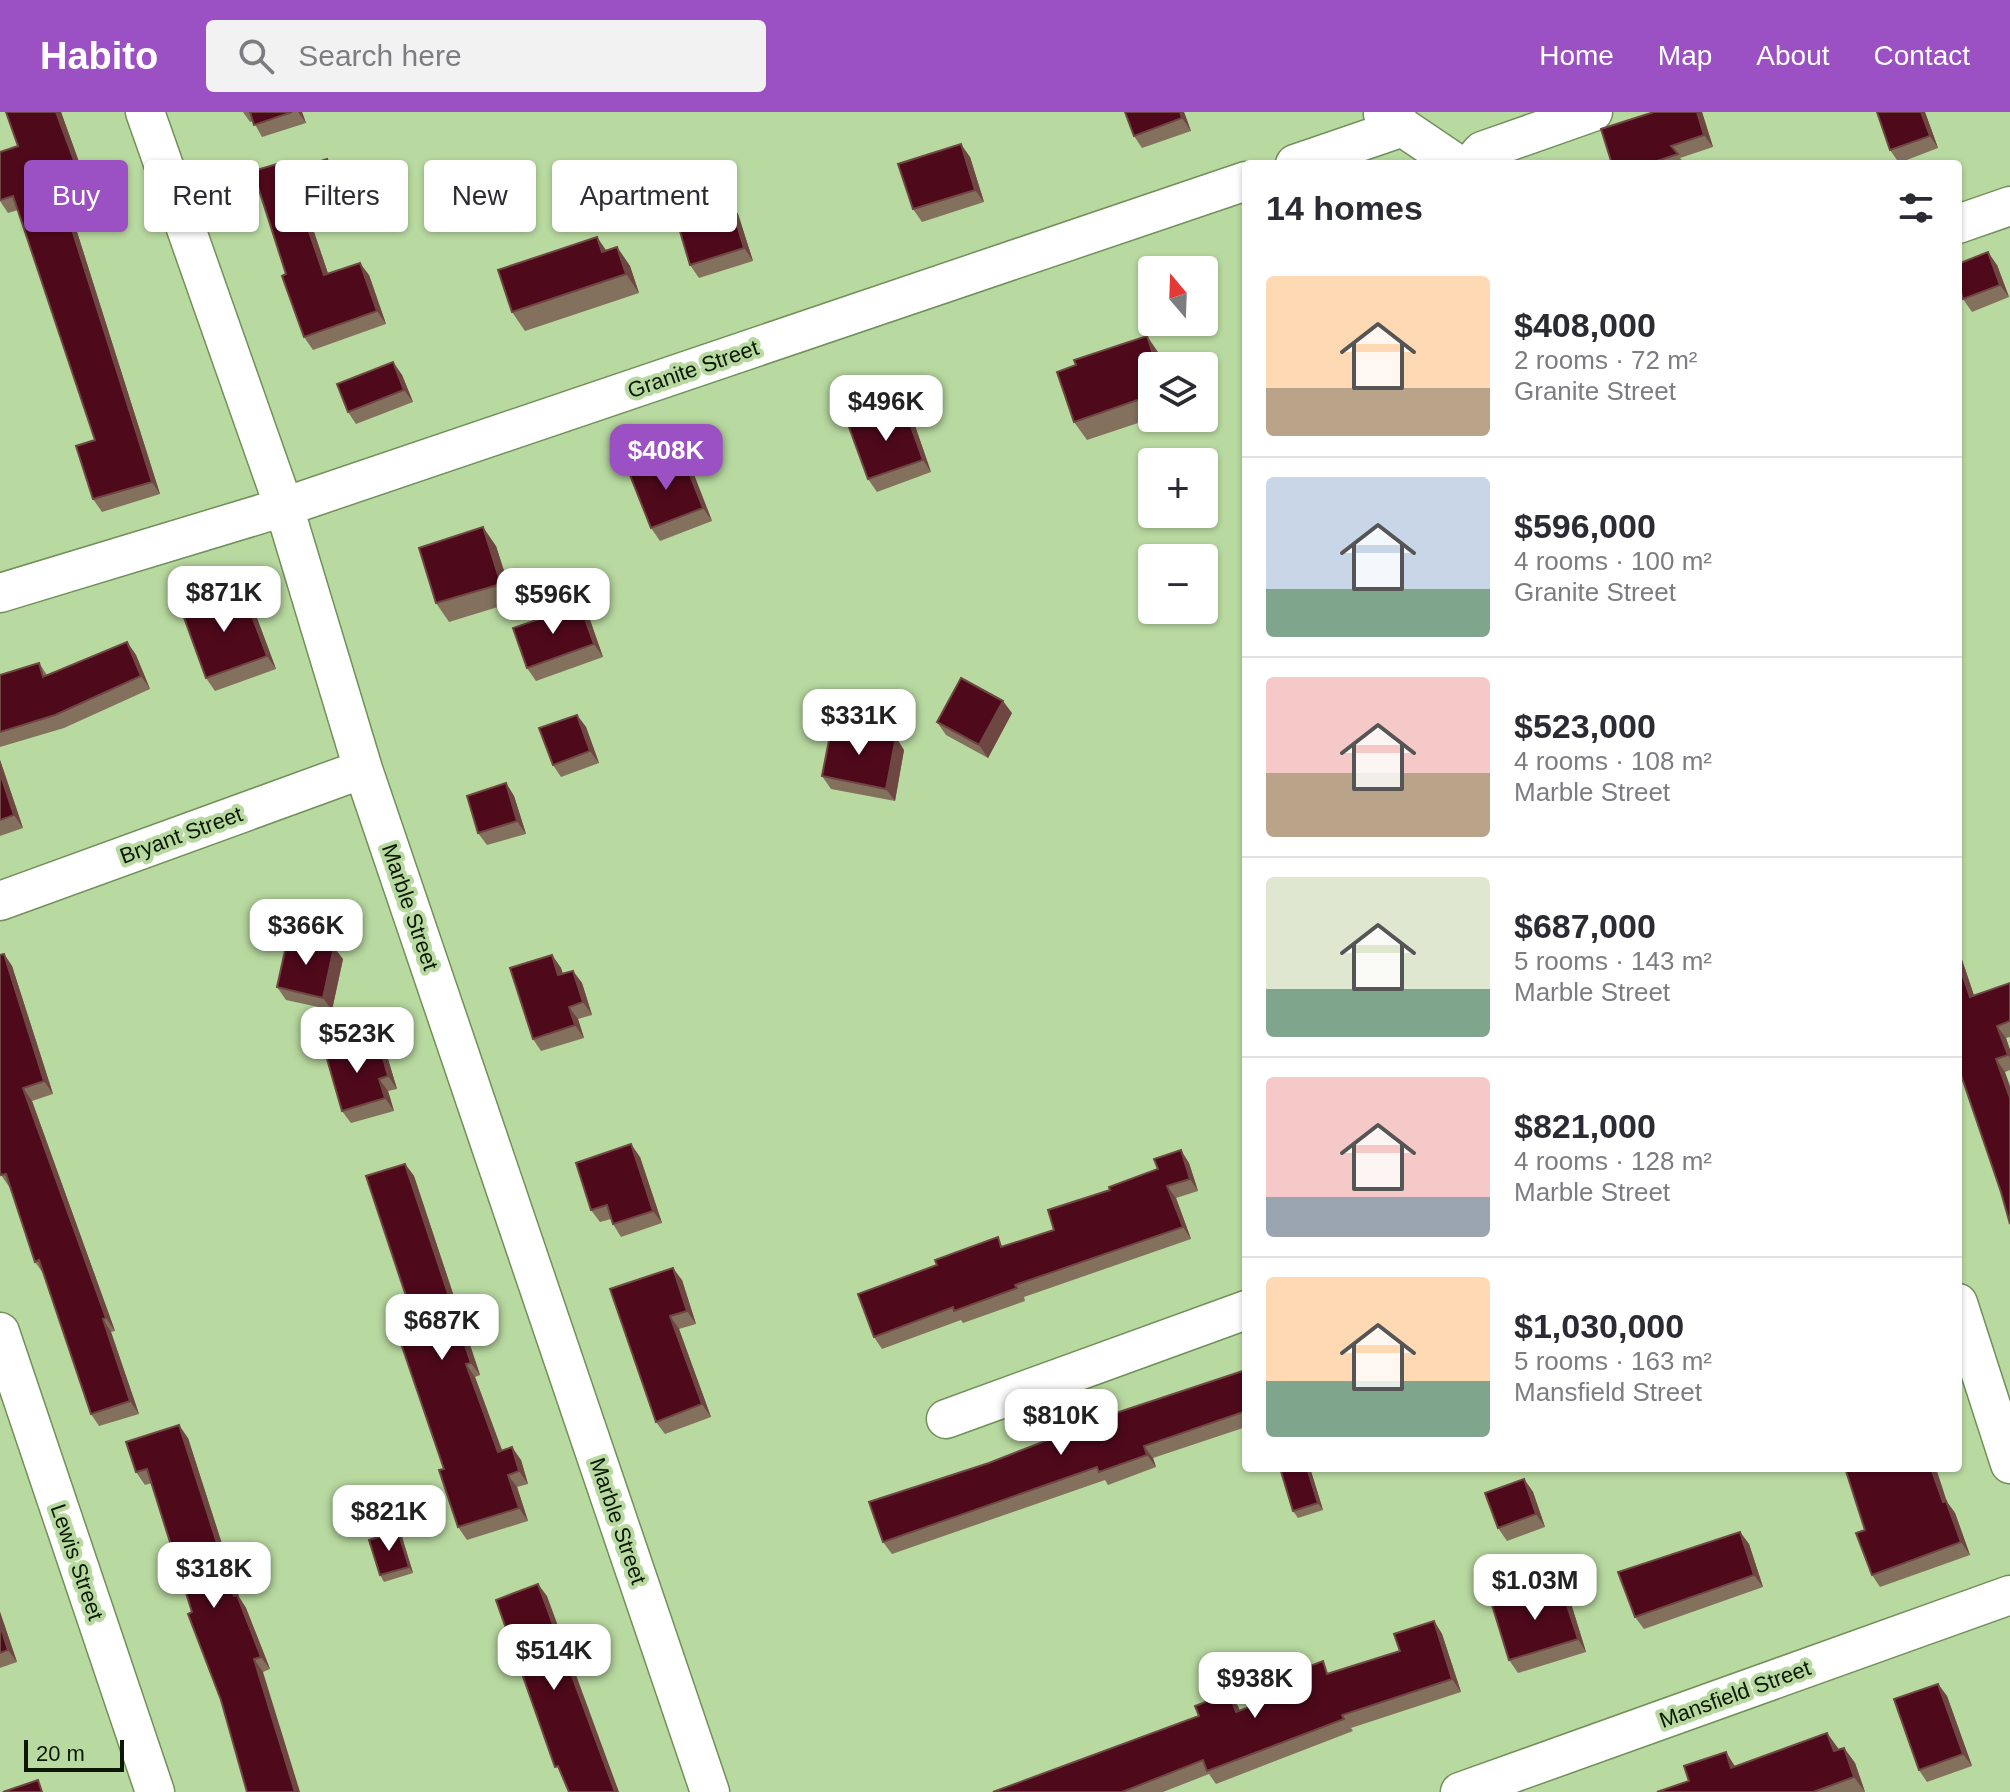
<!DOCTYPE html>
<html lang="en">
<head>
<meta charset="utf-8">
<style>
	:root { --surface:#fff; --page:#f2f2f3; --text:#2b2b33; --muted:#7c7c81; --line:#e1e1e2; --accent:#9b51c4 }
	body { margin:0; font-family:Arial,sans-serif; background:var(--page); color:var(--text); height:100vh; display:flex; flex-direction:column; font-size:30px; white-space:nowrap }
	* { box-sizing:border-box; margin:0 }
	p { font-size:26px; color:var(--muted) }
	.icon { flex:none; width:44px; height:44px; fill:none; stroke:currentColor; stroke-width:2; stroke-linecap:round; stroke-linejoin:round }
	.map { position:relative; flex:1; overflow:hidden }
	.side { position:absolute; left:1242px; top:48px; width:720px; height:1312px; display:flex; flex-direction:column; background:var(--surface); border-radius:8px; box-shadow:0 2px 6px #0004 }
	.side>* { flex:none }
	.banner { position:absolute; left:24px; top:48px; width:760px; height:72px; display:flex; gap:16px }
	.needle { width:52px; rotate:341deg }
	.tools { position:absolute; left:1138px; top:144px; display:grid; gap:16px }
	.tools a { display:grid; place-items:center; width:80px; height:80px; border-radius:8px; background:var(--surface); box-shadow:0 2px 6px #0004; font-size:40px }
	.scale { position:absolute; left:24px; bottom:20px; width:100px; box-sizing:border-box; padding-left:8px; border:4px solid #0d1804; border-top:0; font-size:22px; line-height:28px; white-space:nowrap; color:#0d1804; -webkit-text-stroke:6px #b8d9a0; paint-order:stroke }
	.price { position:absolute; translate:-50% -68px; padding:0 18px; border-radius:16px; background:#fff; color:#222; font-size:26px; line-height:52px; filter:drop-shadow(0 2px 4px #0008) }
	.price::after { content:''; position:absolute; left:50%; top:48px; width:24px; height:18px; margin-left:-12px; background:inherit; clip-path:polygon(0 0,100% 0,50% 100%) }
	.price.active { background:var(--accent); color:#fff }
	ul { padding:0; list-style:none }
	li { display:flex; align-items:center; gap:24px; height:200px; padding:0 24px }
	li+li { border-top:2px solid var(--line) }
	li span { display:grid; place-items:center; flex:none; width:224px; height:160px; border-radius:8px; color:#555 }
	li>.icon { margin-inline-start:auto }
	span .icon { width:96px; height:96px; fill:#fffc; stroke-width:1 }
	li b { font-size:34px }
	h2 { display:flex; justify-content:space-between; align-items:center; height:96px; padding:0 24px; font-size:34px }
	.tag { padding:0 28px; border-radius:8px; background:var(--surface); box-shadow:0 2px 6px #0004; font-size:28px; line-height:72px }
	.tag.active { background:var(--accent); color:#fff }
	header { display:flex; align-items:center; gap:48px; box-sizing:border-box; height:112px; padding:0 40px; background:var(--accent); color:#fff }
	header strong { font-size:38px }
	nav { display:flex; gap:44px; margin-inline-start:auto; font-size:28px }
	.search { width:560px; height:72px; background:var(--page); display:flex; align-items:center; gap:20px; box-sizing:border-box; padding:0 28px; border-radius:8px; color:var(--muted); font-size:30px }
	.map>svg:first-child { display:block }
</style>
</head>
<body>
<header>
<strong>Habito</strong>
<div class="search"><svg class="icon" aria-label="search" viewBox="0 0 24 24"><circle cx="10" cy="10" r="6"/><path d="M15 15l6 6"/></svg>Search here</div>
<nav><a>Home</a><a>Map</a><a>About</a><a>Contact</a></nav>
</header>
<div class="map">
<svg width="2010" height="1680" viewBox="0 0 2010 1680">
	<rect width="100%" height="100%" fill="#b8d9a0"/>
	<g fill="none" stroke-linecap="round" stroke-linejoin="round">
		<defs>
			<path id="street" d="M 145,0 L 284,395 L 363,657 L 710,1680
				M 1383,2 L 1457,52
				M 1295,52 L 1403,15
				M 1471,52 L 1482,39 L 1593,0
				M 1958,112 L 2010,94
				M 0,481 L 284,395 L 1246,69
				M 0,789 L 363,657
				M 1958,1191 L 2010,1352
				M 0,1220 L 155,1680
				M 946,1307 L 1246,1198
				M 1460,1680 L 2010,1483"/>
		</defs>
		<use href="#street" stroke="#72905a" stroke-width="41"/>
		<use href="#street" stroke="#fff" stroke-width="38"/>
	</g>
	<path fill="#83715e" d="M 61,0 L 88,75 L 65,82 L 160,382 L 102,400 L 93,387 L 95,328 L 18,98 L 8,101 L 0,89 L 0,40 L 18,34 Z
		M 243,0 L 302,0 L 306,11 L 262,25 L 253,9 L 250,10 Z
		M 1125,0 L 1184,0 L 1191,19 L 1142,36 L 1134,24 Z
		M 1702,0 L 1713,35 L 1680,46 L 1685,52 L 1612,52 Z
		M 1925,0 L 1938,36 L 1899,51 L 1890,38 Z
		M 970,45 L 984,90 L 922,110 L 913,97 Z
		M 336,59 L 351,105 L 313,117 L 328,162 L 369,163 L 386,212 L 313,238 L 304,225 L 286,162 L 283,61 Z
		M 730,89 L 738,102 L 753,149 L 699,166 L 690,153 Z
		M 617,135 L 630,154 L 639,181 L 525,219 L 512,200 Z
		M 1997,153 L 2009,185 L 1972,200 L 1963,187 Z
		M 1160,243 L 1152,254 L 1153,306 L 1087,328 L 1074,310 L 1076,253 Z
		M 393,250 L 402,263 L 413,290 L 356,312 L 348,300 Z
		M 913,308 L 931,360 L 877,380 L 868,367 Z
		M 691,355 L 712,409 L 660,429 L 651,416 Z
		M 496,434 L 514,490 L 449,510 L 436,491 Z
		M 251,490 L 276,557 L 215,579 L 206,566 Z
		M 589,505 L 603,545 L 536,569 L 527,556 Z
		M 127,530 L 136,543 L 150,577 L 64,616 L 0,635 L 0,563 L 39,551 L 47,563 Z
		M 1012,601 L 988,646 L 946,623 L 937,610 Z
		M 577,603 L 586,615 L 599,651 L 561,665 L 553,653 Z
		M 904,638 L 895,689 L 831,677 L 822,664 Z
		M 0,648 L 23,716 L 0,724 Z
		M 506,671 L 514,684 L 526,722 L 487,733 L 478,721 Z
		M 1958,836 L 1974,884 L 2010,871 L 2010,925 L 2006,926 L 2010,938 L 2010,958 L 2005,960 L 2001,1080 L 1958,954 Z
		M 4,842 L 12,854 L 53,982 L 32,989 L 115,1219 L 111,1220 L 139,1302 L 99,1314 L 91,1302 L 43,1161 L 35,1150 L 10,1076 L 1,1063 Z
		M 552,843 L 561,856 L 563,862 L 573,859 L 582,871 L 592,903 L 578,907 L 584,926 L 541,939 L 533,927 Z
		M 343,847 L 332,898 L 286,888 L 277,875 Z
		M 366,939 L 388,947 L 397,977 L 388,979 L 394,999 L 351,1011 L 342,999 Z
		M 640,1045 L 662,1111 L 621,1125 L 613,1112 L 611,1107 L 600,1110 L 591,1098 Z
		M 1189,1051 L 1198,1079 L 1176,1086 L 1191,1127 L 1024,1185 L 1025,1189 L 963,1211 L 961,1208 L 882,1237 L 874,1225 L 1004,1134 L 1054,1118 L 1110,1078 Z
		M 405,1052 L 414,1064 L 480,1263 L 475,1265 L 502,1338 L 521,1348 L 528,1372 L 517,1375 L 528,1409 L 467,1428 L 458,1415 L 444,1357 L 414,1208 Z
		M 682,1168 L 696,1212 L 679,1217 L 711,1305 L 665,1322 L 656,1310 L 610,1177 Z
		M 1246,1258 L 1246,1315 L 1153,1346 L 1156,1355 L 1108,1373 L 1105,1368 L 892,1442 L 883,1430 Z
		M 188,1326 L 239,1485 L 246,1496 L 270,1557 L 263,1560 L 221,1588 L 152,1371 L 145,1373 L 136,1360 Z
		M 1310,1356 L 1323,1398 L 1298,1406 L 1293,1399 Z
		M 1524,1367 L 1533,1380 L 1545,1415 L 1507,1429 L 1498,1416 Z
		M 1947,1390 L 1955,1401 L 1970,1443 L 1880,1475 L 1872,1463 Z
		M 398,1419 L 402,1425 L 413,1461 L 384,1470 L 380,1463 Z
		M 1740,1420 L 1749,1432 L 1763,1475 L 1644,1517 L 1635,1505 Z
		M 1569,1485 L 1586,1540 L 1518,1561 L 1509,1548 Z
		M 0,1500 L 17,1550 L 0,1556 Z
		M 1434,1509 L 1442,1522 L 1461,1580 L 1351,1616 L 1353,1619 L 1216,1672 L 1209,1662 L 1163,1680 L 993,1680 L 1238,1594 L 1240,1599 L 1292,1579 L 1331,1561 L 1400,1539 Z
		M 1938,1572 L 1947,1584 L 1972,1654 L 1927,1670 L 1919,1658 Z
		M 1844,1636 L 1855,1651 L 1865,1680 L 1657,1680 L 1735,1655 Z"/>
	<path fill="#6e4743" d="M 56,0 L 61,0 L 88,75 L 79,62 Z
		M 298,0 L 302,0 L 306,11 Z
		M 1180,0 L 1184,0 L 1191,19 L 1182,6 Z
		M 1697,0 L 1702,0 L 1713,35 L 1704,23 Z
		M 1921,0 L 1925,0 L 1938,36 L 1930,24 Z
		M 961,32 L 970,45 L 984,90 L 975,78 Z
		M 327,47 L 336,59 L 351,105 L 342,93 Z
		M 57,70 L 65,82 L 160,382 L 152,370 Z
		M 730,89 L 738,102 L 753,149 L 744,136 Z
		M 304,105 L 313,117 L 333,176 L 324,163 Z
		M 597,125 L 610,144 L 602,140 Z
		M 617,135 L 630,154 L 639,181 L 626,162 Z
		M 1988,140 L 1997,153 L 2009,185 L 2000,173 Z
		M 360,151 L 369,163 L 386,212 L 377,199 Z
		M 1147,224 L 1160,243 L 1163,254 L 1157,254 Z
		M 393,250 L 402,263 L 413,290 L 404,278 Z
		M 904,295 L 913,308 L 931,360 L 923,348 Z
		M 682,343 L 691,355 L 712,409 L 703,396 Z
		M 483,415 L 496,434 L 514,490 L 501,472 Z
		M 242,477 L 251,490 L 276,557 L 267,544 Z
		M 580,493 L 589,505 L 603,545 L 594,532 Z
		M 127,530 L 136,543 L 150,577 L 141,564 Z
		M 1003,589 L 1012,601 L 988,646 L 979,633 Z
		M 577,603 L 586,615 L 599,651 L 590,639 Z
		M 896,625 L 904,638 L 895,689 L 886,677 Z
		M 0,648 L 23,716 L 14,703 L 0,661 Z
		M 506,671 L 514,684 L 526,722 L 517,709 Z
		M 334,835 L 343,847 L 332,898 L 323,886 Z
		M 1958,836 L 1979,898 L 1970,885 L 1958,850 Z
		M 4,842 L 12,854 L 53,982 L 44,969 Z
		M 552,843 L 561,856 L 567,876 L 558,863 Z
		M 573,859 L 582,871 L 592,903 L 583,890 Z
		M 569,895 L 578,907 L 584,926 L 575,913 Z
		M 1997,914 L 2006,926 L 2010,938 L 2010,947 Z
		M 380,935 L 388,947 L 397,977 L 388,964 Z
		M 1996,947 L 2005,960 L 2010,974 L 2010,986 Z
		M 379,967 L 388,979 L 394,999 L 385,986 Z
		M 23,976 L 32,989 L 115,1219 L 106,1206 Z
		M 631,1032 L 640,1045 L 662,1111 L 653,1099 Z
		M 1181,1038 L 1189,1051 L 1198,1079 L 1190,1067 Z
		M 405,1052 L 414,1064 L 480,1263 L 471,1251 Z
		M 1167,1074 L 1176,1086 L 1191,1127 L 1183,1115 Z
		M 673,1156 L 682,1168 L 696,1212 L 687,1199 Z
		M 670,1204 L 679,1217 L 711,1305 L 702,1292 Z
		M 103,1207 L 111,1220 L 139,1302 L 130,1289 Z
		M 466,1252 L 475,1265 L 507,1352 L 498,1340 Z
		M 179,1313 L 188,1326 L 239,1485 L 246,1496 L 270,1557 L 261,1545 L 234,1484 Z
		M 1144,1334 L 1153,1346 L 1156,1355 L 1147,1343 Z
		M 512,1335 L 521,1348 L 528,1372 L 519,1359 Z
		M 1307,1356 L 1310,1356 L 1323,1398 L 1318,1391 Z
		M 1931,1356 L 1936,1356 L 1947,1390 L 1955,1401 L 1970,1443 L 1961,1430 L 1943,1390 Z
		M 508,1363 L 517,1375 L 528,1409 L 519,1396 Z
		M 1524,1367 L 1533,1380 L 1545,1415 L 1536,1402 Z
		M 398,1419 L 402,1425 L 413,1461 L 409,1455 Z
		M 1740,1420 L 1749,1432 L 1763,1475 L 1754,1463 Z
		M 538,1472 L 547,1484 L 619,1680 L 615,1680 Z
		M 1560,1472 L 1569,1485 L 1586,1540 L 1578,1527 Z
		M 0,1500 L 17,1550 L 8,1538 L 0,1513 Z
		M 1434,1509 L 1442,1522 L 1461,1580 L 1452,1567 Z
		M 254,1547 L 263,1560 L 300,1680 L 295,1680 Z
		M 1938,1572 L 1947,1584 L 1972,1654 L 1963,1642 Z
		M 1229,1581 L 1238,1594 L 1245,1613 L 1236,1600 Z
		M 1827,1621 L 1838,1636 L 1844,1654 L 1834,1639 Z
		M 1844,1636 L 1855,1651 L 1865,1680 L 1854,1665 Z
		M 1726,1640 L 1736,1656 L 1731,1656 Z"/>
	<path fill="#4e091b" stroke="#6e4743" stroke-width="2" d="M 6,0 L 56,0 L 79,62 L 57,70 L 152,370 L 93,387 L 76,334 L 95,328 L 13,84 L 0,88 L 0,40 L 18,34 Z
		M 250,0 L 292,0 L 254,13 Z
		M 1125,0 L 1180,0 L 1182,6 L 1134,24 Z
		M 1654,0 L 1697,0 L 1704,23 L 1671,34 L 1678,42 L 1648,52 L 1612,52 L 1601,17 Z
		M 1877,0 L 1921,0 L 1930,24 L 1890,38 Z
		M 961,32 L 975,78 L 913,97 L 898,52 Z
		M 327,47 L 342,93 L 304,105 L 324,163 L 360,151 L 377,199 L 304,225 L 282,164 L 286,162 L 253,59 L 277,52 L 281,62 Z
		M 730,89 L 744,136 L 690,153 L 676,106 Z
		M 597,125 L 602,140 L 617,135 L 626,162 L 512,200 L 498,158 Z
		M 1988,140 L 2000,173 L 1963,187 L 1958,172 L 1958,152 Z
		M 1147,224 L 1157,254 L 1152,254 L 1152,283 L 1074,310 L 1057,260 L 1076,253 L 1074,248 Z
		M 393,250 L 404,278 L 348,300 L 337,272 Z
		M 904,295 L 923,348 L 868,367 L 849,315 Z
		M 682,343 L 703,396 L 651,416 L 630,363 Z
		M 483,415 L 501,472 L 436,491 L 419,436 Z
		M 242,477 L 267,544 L 206,566 L 182,500 Z
		M 580,493 L 594,532 L 527,556 L 513,516 Z
		M 127,530 L 141,564 L 55,603 L 0,620 L 0,563 L 39,551 L 43,565 Z
		M 961,566 L 1003,589 L 979,633 L 937,610 Z
		M 577,603 L 590,639 L 553,653 L 539,616 Z
		M 832,613 L 896,625 L 886,677 L 822,664 Z
		M 0,661 L 14,703 L 0,708 Z
		M 506,671 L 517,709 L 478,721 L 467,684 Z
		M 288,825 L 334,835 L 323,886 L 277,875 Z
		M 4,842 L 44,969 L 23,976 L 106,1206 L 103,1207 L 130,1289 L 91,1302 L 39,1148 L 35,1150 L 6,1062 L 1,1063 L 0,1060 L 0,843 Z
		M 552,843 L 558,863 L 573,859 L 583,890 L 569,895 L 575,913 L 533,927 L 510,856 Z
		M 1958,850 L 1970,885 L 2010,871 L 2010,909 L 1997,914 L 2008,943 L 1996,947 L 2010,986 L 2010,1112 L 2001,1080 L 1958,954 Z
		M 359,930 L 362,940 L 380,935 L 388,964 L 379,967 L 385,986 L 342,999 L 325,940 Z
		M 631,1032 L 653,1099 L 613,1112 L 607,1093 L 591,1098 L 576,1051 Z
		M 1181,1038 L 1190,1067 L 1167,1074 L 1183,1115 L 1015,1173 L 1017,1176 L 954,1199 L 953,1195 L 874,1225 L 858,1182 L 937,1153 L 935,1148 L 998,1125 L 1001,1135 L 1054,1118 L 1048,1098 L 1110,1078 L 1109,1075 L 1158,1057 L 1154,1047 Z
		M 405,1052 L 471,1251 L 466,1252 L 498,1340 L 512,1335 L 519,1359 L 508,1363 L 519,1396 L 458,1415 L 439,1358 L 444,1357 L 395,1214 L 414,1208 L 366,1064 Z
		M 673,1156 L 687,1199 L 670,1204 L 702,1292 L 656,1310 L 610,1177 Z
		M 1246,1258 L 1246,1299 L 1144,1334 L 1147,1343 L 1099,1360 L 1097,1355 L 883,1430 L 869,1390 L 989,1351 L 1122,1299 Z
		M 179,1313 L 234,1484 L 237,1483 L 261,1545 L 254,1547 L 295,1680 L 247,1680 L 221,1588 L 188,1502 L 192,1500 L 147,1357 L 136,1360 L 126,1330 Z
		M 1280,1356 L 1307,1356 L 1318,1391 L 1293,1399 Z
		M 1845,1356 L 1931,1356 L 1943,1390 L 1946,1389 L 1961,1430 L 1872,1463 L 1856,1421 L 1865,1418 Z
		M 1524,1367 L 1536,1402 L 1498,1416 L 1485,1381 Z
		M 398,1419 L 409,1455 L 380,1463 L 369,1428 Z
		M 1740,1420 L 1754,1463 L 1635,1505 L 1618,1460 Z
		M 538,1472 L 615,1680 L 569,1680 L 558,1654 L 555,1655 L 496,1488 Z
		M 1560,1472 L 1578,1527 L 1509,1548 L 1492,1493 Z
		M 1434,1509 L 1452,1567 L 1342,1603 L 1344,1607 L 1207,1659 L 1203,1648 L 1122,1680 L 993,1680 L 1199,1604 L 1195,1594 L 1229,1581 L 1236,1600 L 1292,1579 L 1286,1563 L 1323,1549 L 1327,1562 L 1400,1539 L 1394,1522 Z
		M 0,1513 L 8,1538 L 0,1541 Z
		M 1938,1572 L 1963,1642 L 1919,1658 L 1894,1587 Z
		M 1827,1621 L 1834,1639 L 1844,1636 L 1854,1665 L 1813,1680 L 1657,1680 L 1689,1669 L 1684,1654 L 1726,1640 L 1731,1656 Z
		M 38,1668 L 42,1680 L 3,1680 Z"/>
	<g text-anchor="middle" dominant-baseline="central" stroke-width="8" stroke-linejoin="round" paint-order="stroke">
		<g font-size="22" fill="#0d1804" stroke="#b8d9a0">
			<text transform="translate(693 257) rotate(-19)">Granite Street</text>
			<text transform="translate(181 723) rotate(-20)">Bryant Street</text>
			<text transform="translate(410 795) rotate(71)">Marble Street</text>
			<text transform="translate(618 1409) rotate(71)">Marble Street</text>
			<text transform="translate(77 1450) rotate(71)">Lewis Street</text>
			<text transform="translate(1735 1582) rotate(-20)">Mansfield Street</text>
		</g>
	</g>
</svg>
<div class="tools">
<a><svg class="needle" viewBox="-14 -14 28 28"><path d="M0-13l5 13h-10z" fill="#e53935"/><path d="M0 13l5-13h-10z" fill="#7c7c81"/></svg></a>
<a><svg class="icon" aria-label="layers" viewBox="0 0 24 24"><path d="M12 4l9 5-9 5-9-5zM3 14l9 5 9-5"/></svg></a>
<a>+</a>
<a>−</a>
</div>
<div class="scale">20 m</div>
<b class="price" style="left:886px;top:331px">$496K</b>
<b class="price active" style="left:666px;top:380px">$408K</b>
<b class="price" style="left:224px;top:522px">$871K</b>
<b class="price" style="left:553px;top:524px">$596K</b>
<b class="price" style="left:859px;top:645px">$331K</b>
<b class="price" style="left:306px;top:855px">$366K</b>
<b class="price" style="left:357px;top:963px">$523K</b>
<b class="price" style="left:442px;top:1250px">$687K</b>
<b class="price" style="left:1061px;top:1345px">$810K</b>
<b class="price" style="left:389px;top:1441px">$821K</b>
<b class="price" style="left:214px;top:1498px">$318K</b>
<b class="price" style="left:1535px;top:1510px">$1.03M</b>
<b class="price" style="left:554px;top:1580px">$514K</b>
<b class="price" style="left:1255px;top:1608px">$938K</b>
<div class="banner">
<a class="tag active">Buy</a>
<a class="tag">Rent</a>
<a class="tag">Filters</a>
<a class="tag">New</a>
<a class="tag">Apartment</a>
</div>
<section class="side">
<h2>14 homes<svg class="icon" aria-label="filters" viewBox="0 0 24 24"><path d="M4 7h16M4 17h16"/><circle cx="9" cy="7" r="2"/><circle cx="15" cy="17" r="2"/></svg></h2>
<ul>
<li><span style="background:linear-gradient(#ffd9b3 70%,#b9a48a 0)"><svg class="icon" aria-label="home" viewBox="0 0 24 24"><path d="M3 11l9-7 9 7M6 9v11h12V9"/></svg></span><div><b>$408,000</b><p>2 rooms · 72 m²</p><p>Granite Street</p></div></li>
<li><span style="background:linear-gradient(#c9d6e8 70%,#7fa58c 0)"><svg class="icon" aria-label="home" viewBox="0 0 24 24"><path d="M3 11l9-7 9 7M6 9v11h12V9"/></svg></span><div><b>$596,000</b><p>4 rooms · 100 m²</p><p>Granite Street</p></div></li>
<li><span style="background:linear-gradient(#f6c9c9 60%,#b9a48a 0)"><svg class="icon" aria-label="home" viewBox="0 0 24 24"><path d="M3 11l9-7 9 7M6 9v11h12V9"/></svg></span><div><b>$523,000</b><p>4 rooms · 108 m²</p><p>Marble Street</p></div></li>
<li><span style="background:linear-gradient(#dfe7d0 70%,#7fa58c 0)"><svg class="icon" aria-label="home" viewBox="0 0 24 24"><path d="M3 11l9-7 9 7M6 9v11h12V9"/></svg></span><div><b>$687,000</b><p>5 rooms · 143 m²</p><p>Marble Street</p></div></li>
<li><span style="background:linear-gradient(#f6c9c9 75%,#9aa5b1 0)"><svg class="icon" aria-label="home" viewBox="0 0 24 24"><path d="M3 11l9-7 9 7M6 9v11h12V9"/></svg></span><div><b>$821,000</b><p>4 rooms · 128 m²</p><p>Marble Street</p></div></li>
<li><span style="background:linear-gradient(#ffd9b3 65%,#7fa58c 0)"><svg class="icon" aria-label="home" viewBox="0 0 24 24"><path d="M3 11l9-7 9 7M6 9v11h12V9"/></svg></span><div><b>$1,030,000</b><p>5 rooms · 163 m²</p><p>Mansfield Street</p></div></li>
</ul>
</section>
</div>
</body>
</html>
